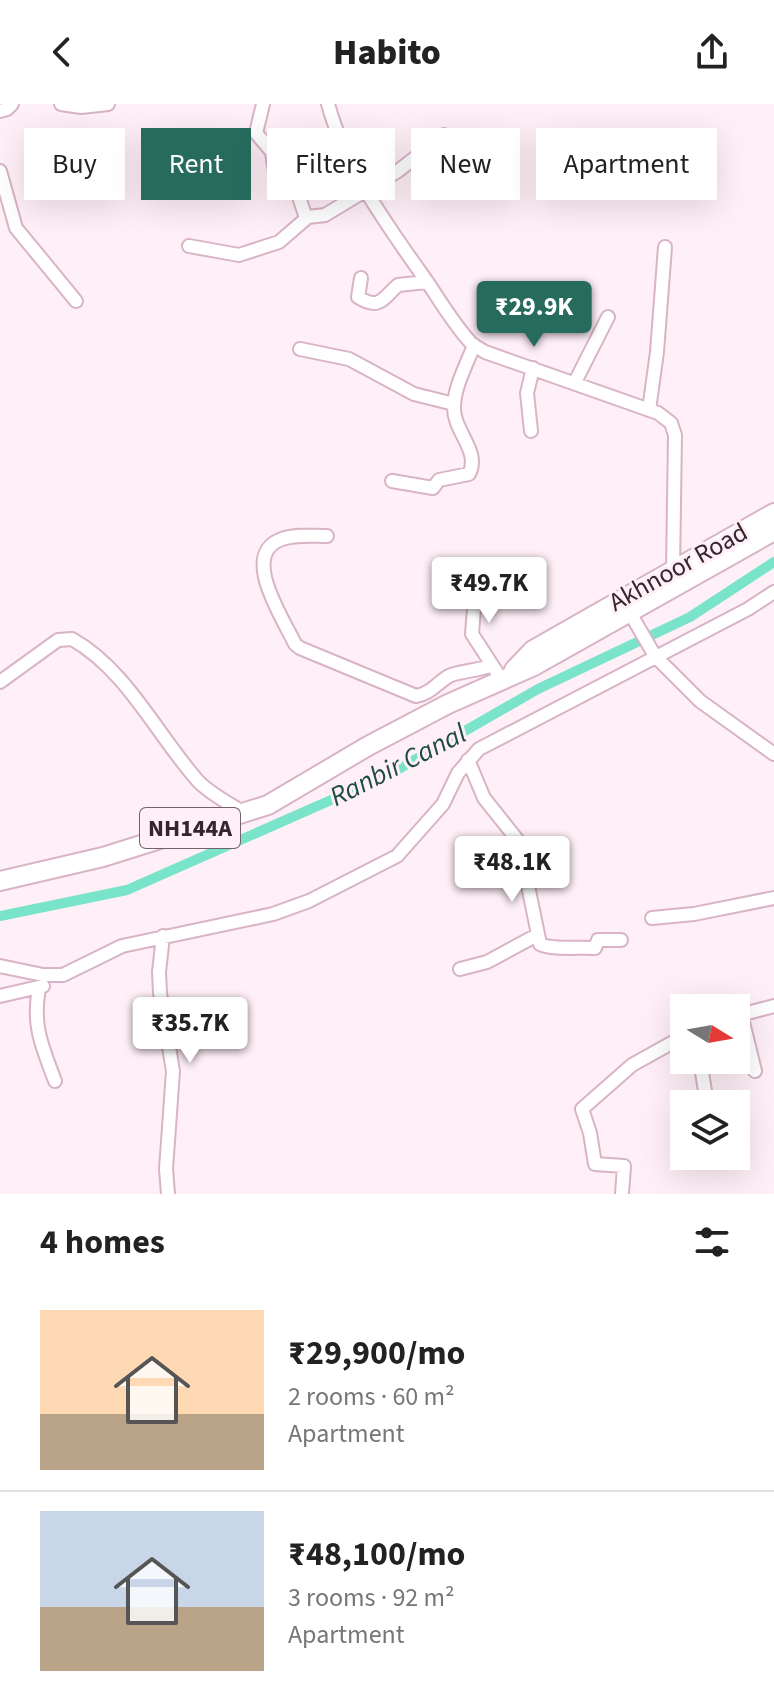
<!DOCTYPE html>
<html lang="en">
<head>
<meta charset="utf-8">
<style>
	:root { --surface:#fff; --page:#f6f6f6; --text:#222; --muted:#767676; --line:#e0e0e0; --accent:#276b5d }
	body { margin:0; font-family:"Source Sans 3",sans-serif; background:var(--page); color:var(--text); height:100vh; display:flex; flex-direction:column; font-size:30px; white-space:nowrap }
	* { box-sizing:border-box; margin:0 }
	p { font-size:26px; color:var(--muted) }
	.icon { flex:none; width:44px; height:44px; fill:none; stroke:currentColor; stroke-width:2; stroke-linecap:round; stroke-linejoin:round }
	.map { position:relative; height:1090px; overflow:hidden }
	.side { display:flex; flex-direction:column; background:var(--surface); flex:1 }
	.side>* { flex:none }
	.hud { position:absolute; left:24px; top:24px; width:726px; height:72px; display:flex; gap:16px }
	.needle { width:52px; rotate:101deg }
	.controls { position:absolute; left:670px; top:890px; display:grid; gap:16px }
	.controls a { display:grid; place-items:center; width:80px; height:80px; border-radius:0px; background:var(--surface); box-shadow:0 8px 32px #0002; font-size:40px }
	.price { position:absolute; translate:-50% -68px; padding:0 18px; border-radius:8px; background:#fff; color:#222; font-size:26px; line-height:52px; filter:drop-shadow(0 2px 4px #0008) }
	.price::after { content:''; position:absolute; left:50%; top:48px; width:24px; height:18px; margin-left:-12px; background:inherit; clip-path:polygon(0 0,100% 0,50% 100%) }
	.price.selected { background:var(--accent); color:#fff }
	ul { padding:0; list-style:none }
	li { display:flex; align-items:center; gap:24px; height:200px; padding:0 40px }
	li+li { border-top:2px solid var(--line) }
	li span { display:grid; place-items:center; flex:none; width:224px; height:160px; border-radius:0px; color:#555 }
	li>.icon { margin-inline-start:auto }
	span .icon { width:96px; height:96px; fill:#fffc; stroke-width:1 }
	li b { font-size:34px }
	h2 { display:flex; justify-content:space-between; align-items:center; height:96px; padding:0 40px; font-size:34px }
	.chip { padding:0 28px; border-radius:0px; background:var(--surface); box-shadow:0 8px 32px #0002; font-size:28px; line-height:72px }
	.chip.selected { background:var(--accent); color:#fff }
	header { display:flex; justify-content:space-between; align-items:center; height:104px; padding:0 40px; background:var(--surface); font-size:36px; font-weight:800 }
	.map>svg:first-child { display:block }
</style>
</head>
<body>
<header><svg class="icon" aria-label="back" viewBox="0 0 24 24"><path d="M15 5l-7 7 7 7"/></svg>Habito<svg class="icon" aria-label="share" viewBox="0 0 24 24"><path d="M12 15V3M7 8l5-5 5 5M5 13v7h14v-7"/></svg></header>
<div class="map">
<svg width="774" height="1090" viewBox="0 0 774 1090">
	<rect width="100%" height="100%" fill="#ffeff7"/>
	<g fill="none" stroke-linecap="round" stroke-linejoin="round">
		<path stroke="#7ae4cb" stroke-width="10" d="M 0,812 L 127,786 L 390,670 L 538,585 L 690,513 L 774,458"/>
		<defs>
			<path id="minor" d="M 61,0 L 81,3 L 108,0
				M 263,0 L 256,29 L 272,48 L 274,62 L 297,87 L 306,114
				M 328,0 C 346,66 389,124 428,179 C 442,200 455,222 472,240 L 485,248 L 658,309 L 671,319 L 675,331 L 673,466
				M 0,7 L 7,5 L 12,0
				M 0,67 L 16,124 L 76,197
				M 189,142 L 239,151 L 279,138 L 308,113 L 325,111 L 398,67 L 444,31
				M 361,174 L 358,193 C 380,207 383,194 398,181 L 427,178
				M 300,245 L 349,255 L 414,290 L 454,300
				M 575,278 L 608,213
				M 649,306 L 657,248 L 665,143
				M 531,327 L 527,289 L 533,264
				M 392,377 L 433,384 L 439,376 L 469,370 C 481,347 453,327 454,303 C 454,283 467,260 474,241
				M 327,432 C 313,432 296,430 282,435 C 239,450 283,514 295,540 L 300,544 L 416,592 C 430,590 437,579 449,572 C 458,567 479,567 492,561
				M 477,467 L 472,530 L 496,567
				M 629,507 L 655,552 L 700,597 L 774,650
				M 0,578 L 58,536 L 72,535 C 127,566 157,631 198,677 C 210,690 229,699 244,709
				M 468,656 L 484,694 L 519,738 L 540,840 C 551,846 580,843 595,844 L 598,836 L 621,836
				M 652,814 L 694,810 L 774,794
				M 163,832 L 159,868 L 160,889 L 173,967 L 166,1065 L 168,1090
				M 0,862 L 43,871 L 63,871 L 122,842 L 273,810 L 309,797 L 397,752 L 443,700 L 458,669 L 479,645 L 748,505 L 774,488
				M 460,865 L 487,858 L 537,831
				M 39,884 C 32,922 42,942 55,977
				M 0,892 L 43,882
				M 741,910 L 755,967
				M 736,912 L 774,902
				M 700,956 L 705,987
				M 622,1090 L 624,1062 L 595,1060 L 590,1029 L 582,1005 L 632,961 L 684,932"/>
			<path id="highway" d="M 514,566 L 533,546 L 774,409
				M 0,777 L 103,753 L 268,701 L 368,642 L 448,600 L 534,562 L 774,427"/>
		</defs>
		<use href="#minor" stroke="#d9b3c6" stroke-width="16"/>
		<use href="#highway" stroke="#d9b3c6" stroke-width="22"/>
		<use href="#minor" stroke="#fff" stroke-width="12"/>
		<use href="#highway" stroke="#fff" stroke-width="18"/>
	</g>
	<g text-anchor="middle" dominant-baseline="central" stroke-width="6" stroke-linejoin="round" paint-order="stroke">
		<rect fill="#ffeff7" stroke="#72626a" stroke-width="2" x="140" y="704" width="100" height="40" rx="6"/>
		<g font-size="24" font-weight="bold" fill="#35262e">
			<text x="190" y="724">NH144A</text>
		</g>
		<g font-size="26" fill="#35262e" stroke="#ffeff7">
			<text transform="translate(678 463) rotate(-29)">Akhnoor Road</text>
		</g>
		<g font-size="28" font-style="italic" fill="#1e4c42" stroke="#ffeff7">
			<text transform="translate(398 661) rotate(-27)">Ranbir Canal</text>
		</g>
	</g>
</svg>
<div class="controls">
<a><svg class="needle" viewBox="-14 -14 28 28"><path d="M0-13l5 13h-10z" fill="#e53935"/><path d="M0 13l5-13h-10z" fill="#767676"/></svg></a>
<a><svg class="icon" aria-label="layers" viewBox="0 0 24 24"><path d="M12 4l9 5-9 5-9-5zM3 14l9 5 9-5"/></svg></a>
</div>
<b class="price selected" style="left:534px;top:245px">₹29.9K</b>
<b class="price" style="left:489px;top:521px">₹49.7K</b>
<b class="price" style="left:512px;top:800px">₹48.1K</b>
<b class="price" style="left:190px;top:961px">₹35.7K</b>
<div class="hud">
<a class="chip">Buy</a>
<a class="chip selected">Rent</a>
<a class="chip">Filters</a>
<a class="chip">New</a>
<a class="chip">Apartment</a>
</div>
</div>
<section class="side">
<h2>4 homes<svg class="icon" aria-label="filters" viewBox="0 0 24 24"><path d="M4 7h16M4 17h16"/><circle cx="9" cy="7" r="2"/><circle cx="15" cy="17" r="2"/></svg></h2>
<ul>
<li><span style="background:linear-gradient(#ffd9b3 65%,#b9a48a 0)"><svg class="icon" aria-label="home" viewBox="0 0 24 24"><path d="M3 11l9-7 9 7M6 9v11h12V9"/></svg></span><div><b>₹29,900/mo</b><p>2 rooms · 60 m²</p><p>Apartment</p></div></li>
<li><span style="background:linear-gradient(#c9d6e8 60%,#b9a48a 0)"><svg class="icon" aria-label="home" viewBox="0 0 24 24"><path d="M3 11l9-7 9 7M6 9v11h12V9"/></svg></span><div><b>₹48,100/mo</b><p>3 rooms · 92 m²</p><p>Apartment</p></div></li>
</ul>
</section>
</body>
</html>
